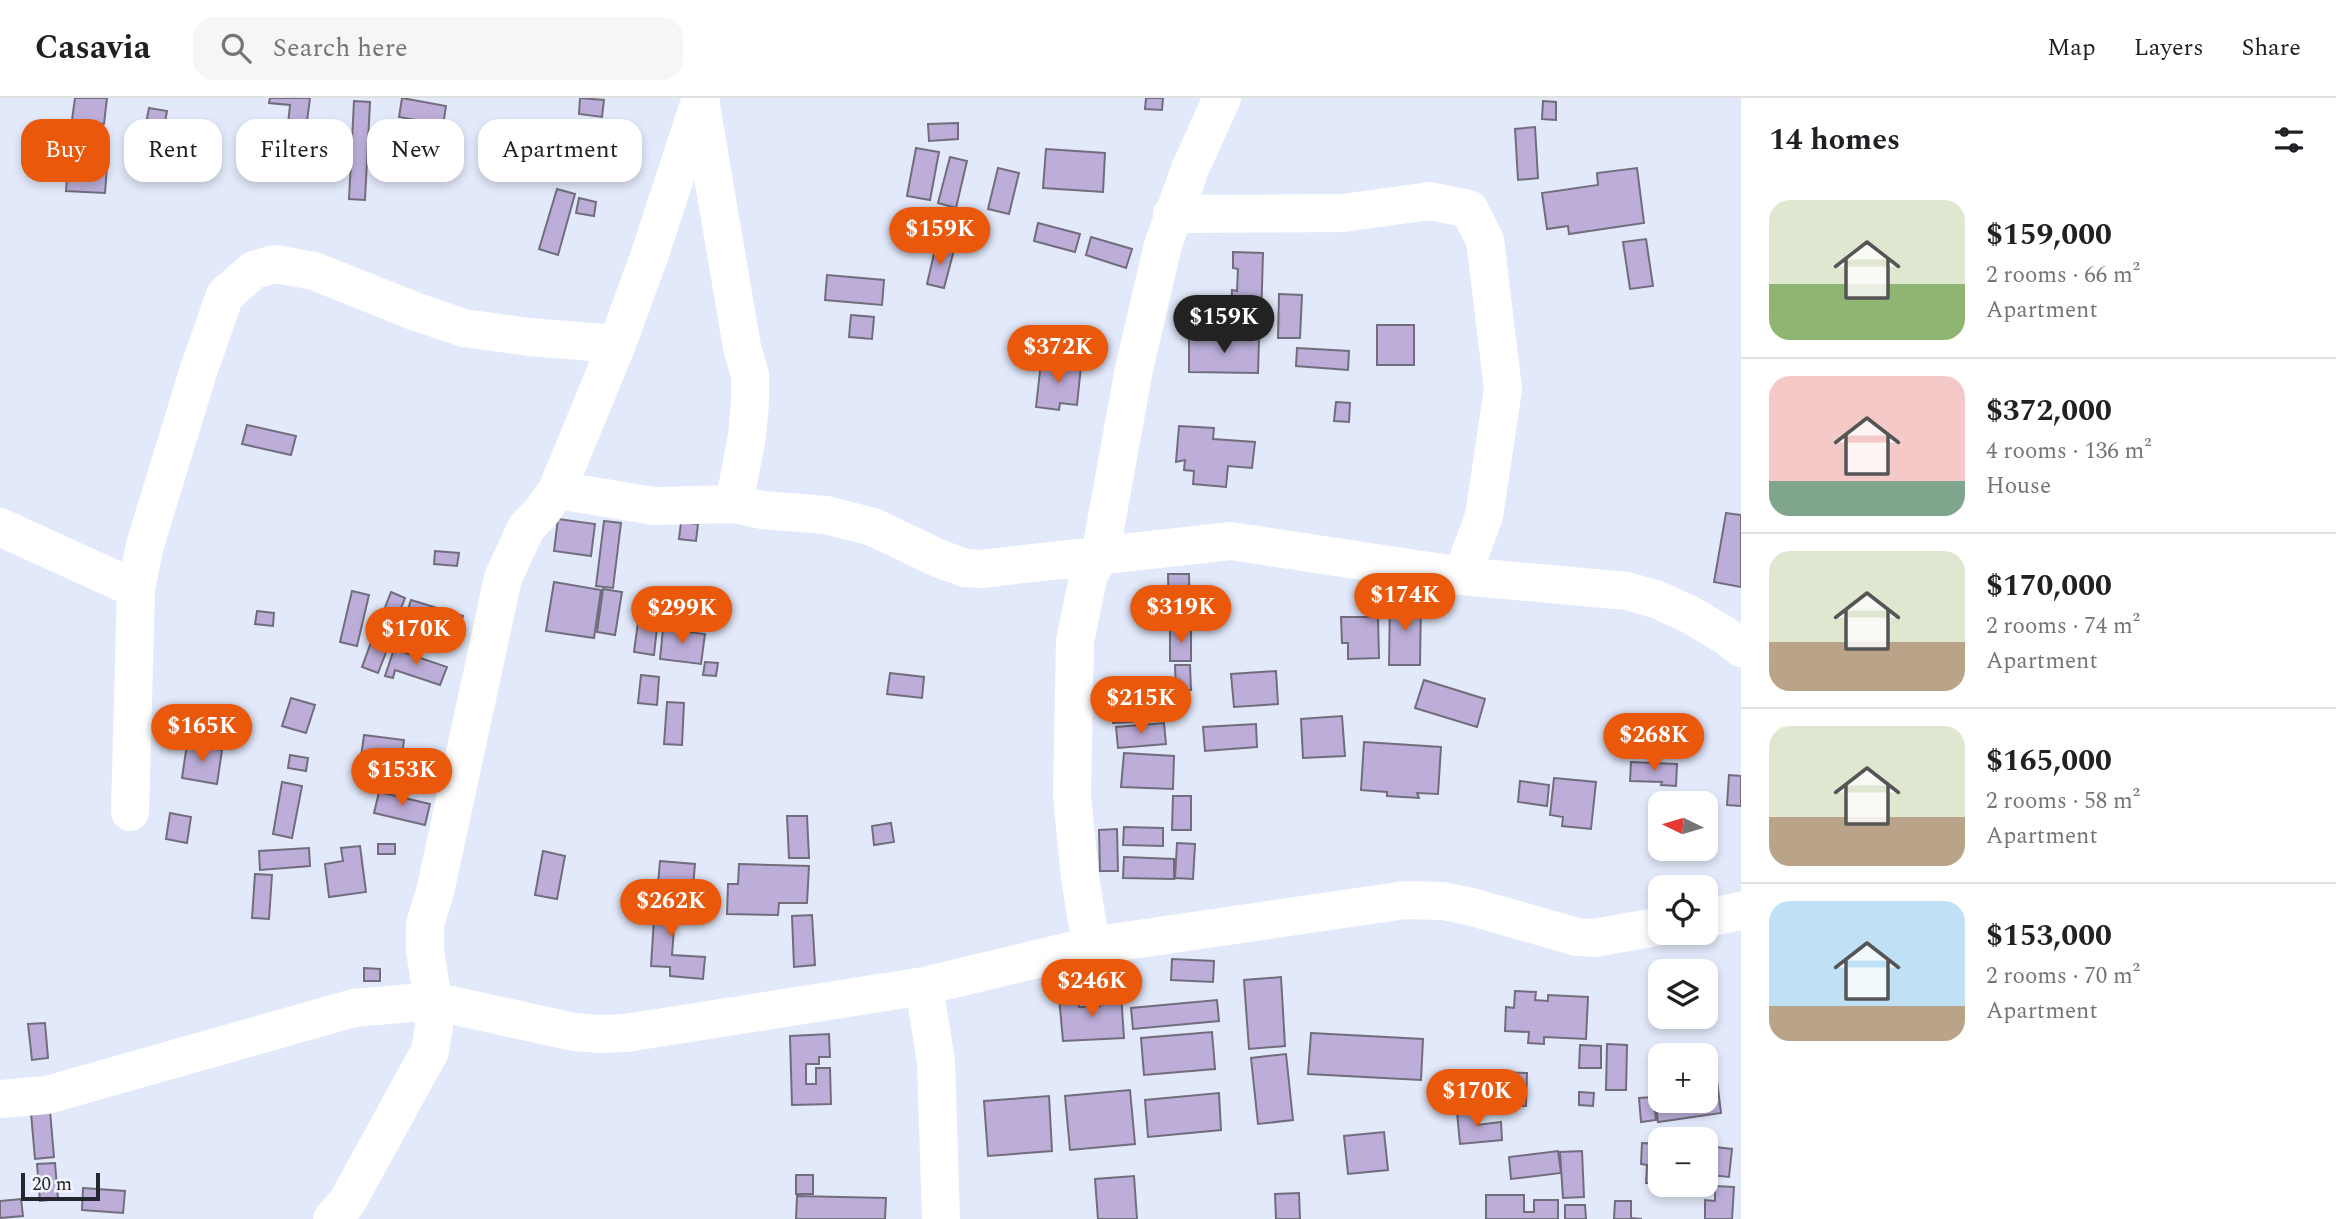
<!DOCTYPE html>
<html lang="en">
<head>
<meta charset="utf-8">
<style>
	:root { --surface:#fff; --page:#f6f6f6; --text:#202124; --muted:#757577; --line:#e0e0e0; --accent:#ea580c }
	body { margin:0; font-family:Spectral,serif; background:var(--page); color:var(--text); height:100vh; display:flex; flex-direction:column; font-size:26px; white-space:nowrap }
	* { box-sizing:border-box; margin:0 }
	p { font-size:23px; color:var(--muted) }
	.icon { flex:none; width:38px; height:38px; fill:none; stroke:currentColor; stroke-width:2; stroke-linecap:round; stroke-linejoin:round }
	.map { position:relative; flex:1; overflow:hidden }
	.drawer { display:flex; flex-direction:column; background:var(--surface); width:595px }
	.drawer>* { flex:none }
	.guide { position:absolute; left:21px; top:21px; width:665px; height:63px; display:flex; gap:14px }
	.needle { width:46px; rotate:275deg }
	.fabs { position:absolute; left:1648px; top:693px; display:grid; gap:14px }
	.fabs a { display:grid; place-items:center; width:70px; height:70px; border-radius:14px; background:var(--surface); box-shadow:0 4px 10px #0003; font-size:35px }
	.scale { position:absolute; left:21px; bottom:18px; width:79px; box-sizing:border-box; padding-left:7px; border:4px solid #24262d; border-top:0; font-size:19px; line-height:24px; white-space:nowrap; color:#24262d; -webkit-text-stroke:5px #f3f6fd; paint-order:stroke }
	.price { position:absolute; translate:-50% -60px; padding:0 16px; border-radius:24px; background:var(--accent); color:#fff; font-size:23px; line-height:46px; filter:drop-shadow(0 2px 4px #0008) }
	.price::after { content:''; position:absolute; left:50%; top:42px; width:21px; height:16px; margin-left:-10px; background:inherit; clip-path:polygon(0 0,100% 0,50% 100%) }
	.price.current { background:#222; color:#fff }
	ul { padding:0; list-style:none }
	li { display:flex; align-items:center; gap:21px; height:175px; padding:0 28px }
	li+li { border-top:2px solid var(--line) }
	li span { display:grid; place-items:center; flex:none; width:196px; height:140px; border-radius:21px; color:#555 }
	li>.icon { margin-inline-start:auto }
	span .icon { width:84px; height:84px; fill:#fffc; stroke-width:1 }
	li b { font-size:30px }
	h2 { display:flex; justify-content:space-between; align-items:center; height:84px; padding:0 28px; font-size:30px }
	.tag { padding:0 24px; border-radius:21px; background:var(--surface); box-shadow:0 4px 10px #0003; font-size:24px; line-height:63px }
	.tag.current { background:var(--accent); color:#fff }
	header { display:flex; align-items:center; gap:42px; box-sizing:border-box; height:98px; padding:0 35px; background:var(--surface); border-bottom:2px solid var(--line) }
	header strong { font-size:33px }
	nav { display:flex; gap:38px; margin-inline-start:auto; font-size:24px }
	.search { width:490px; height:63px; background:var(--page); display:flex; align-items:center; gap:18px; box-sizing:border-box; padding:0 24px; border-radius:21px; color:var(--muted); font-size:26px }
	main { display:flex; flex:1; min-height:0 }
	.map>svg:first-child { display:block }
</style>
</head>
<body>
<header>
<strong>Casavia</strong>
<div class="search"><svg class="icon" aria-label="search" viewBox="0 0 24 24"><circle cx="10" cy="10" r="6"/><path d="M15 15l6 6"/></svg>Search here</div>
<nav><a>Map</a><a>Layers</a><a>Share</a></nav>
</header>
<main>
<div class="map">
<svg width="1741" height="1121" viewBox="0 0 1741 1121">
	<rect width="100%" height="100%" fill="#e2e9fa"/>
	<path fill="#bcaed9" stroke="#726d7d" stroke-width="2" d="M 75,0 L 107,0 L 104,26 L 72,22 Z
		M 270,0 L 310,0 L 304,47 L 286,45 L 290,7 L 269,5 Z
		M 402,0 L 446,8 L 443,27 L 399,19 Z
		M 580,0 L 604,2 L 602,19 L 579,16 Z
		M 1146,0 L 1163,0 L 1162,12 L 1145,11 Z
		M 354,3 L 370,4 L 365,102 L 349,101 Z
		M 1543,3 L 1556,4 L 1556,22 L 1542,21 Z
		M 149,10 L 167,13 L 162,40 L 144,36 Z
		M 958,25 L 958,41 L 929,43 L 928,26 Z
		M 1535,29 L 1538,80 L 1518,82 L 1515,31 Z
		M 559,40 L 625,50 L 621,71 L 566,60 L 568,48 L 558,47 Z
		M 916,50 L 939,54 L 930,102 L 907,98 Z
		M 1046,51 L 1105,55 L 1103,94 L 1043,90 Z
		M 69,54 L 108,56 L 105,95 L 66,93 Z
		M 950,59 L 967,63 L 956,110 L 938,105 Z
		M 998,70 L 1019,75 L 1009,116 L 988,111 Z
		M 1637,70 L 1644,125 L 1569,136 L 1568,128 L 1547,131 L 1542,95 L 1598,87 L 1597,75 Z
		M 557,91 L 575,96 L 558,157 L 539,151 Z
		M 579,100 L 596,104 L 594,118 L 576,115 Z
		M 1038,125 L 1080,136 L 1075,154 L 1034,143 Z
		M 1091,139 L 1132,151 L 1126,170 L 1086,157 Z
		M 1646,141 L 1653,188 L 1630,191 L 1623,144 Z
		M 936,147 L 954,152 L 944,190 L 927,186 Z
		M 1233,154 L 1263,155 L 1261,223 L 1236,222 L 1236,213 L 1231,213 L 1232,192 L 1237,193 L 1238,171 L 1233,170 Z
		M 827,177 L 884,182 L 882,207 L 825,202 Z
		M 1279,196 L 1302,197 L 1300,240 L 1278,240 Z
		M 851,217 L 874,219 L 872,241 L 849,239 Z
		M 1377,227 L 1414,227 L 1414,267 L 1377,267 Z
		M 1189,240 L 1259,241 L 1258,275 L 1189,274 Z
		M 1297,250 L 1349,253 L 1348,272 L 1296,268 Z
		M 1041,264 L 1081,268 L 1077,307 L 1060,305 L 1059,312 L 1036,309 Z
		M 1336,304 L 1350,305 L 1349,324 L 1334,323 Z
		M 247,327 L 296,338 L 291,357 L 242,346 Z
		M 1179,328 L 1214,330 L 1213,341 L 1255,344 L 1252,370 L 1228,368 L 1226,389 L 1193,386 L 1194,373 L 1184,372 L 1185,362 L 1176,364 Z
		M 1726,415 L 1741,417 L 1741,489 L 1714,484 Z
		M 558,421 L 595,426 L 591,458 L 554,453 Z
		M 604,423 L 621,425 L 613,490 L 596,488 Z
		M 681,424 L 698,426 L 696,443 L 679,441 Z
		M 435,453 L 459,455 L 457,468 L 434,466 Z
		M 1168,476 L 1189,476 L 1190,524 L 1169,524 Z
		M 554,484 L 601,492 L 594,540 L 546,533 Z
		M 603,491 L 622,494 L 615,537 L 597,534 Z
		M 352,493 L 369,497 L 357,548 L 340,544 Z
		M 391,494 L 405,500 L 395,525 L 381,520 Z
		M 411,502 L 463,518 L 458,534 L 406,517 Z
		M 1390,502 L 1421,502 L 1420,567 L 1389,567 Z
		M 640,509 L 659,511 L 654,557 L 634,554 Z
		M 257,513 L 274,515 L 273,528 L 255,526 Z
		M 1341,519 L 1378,519 L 1379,560 L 1348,561 L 1348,545 L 1342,545 Z
		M 376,531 L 393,536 L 378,575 L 362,569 Z
		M 663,531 L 705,536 L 701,566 L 660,561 Z
		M 1170,531 L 1191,531 L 1191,563 L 1170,563 Z
		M 394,551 L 447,569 L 440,587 L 395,572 L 393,580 L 385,578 Z
		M 705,564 L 718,565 L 716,578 L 703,577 Z
		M 1175,567 L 1190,567 L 1191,592 L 1176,593 Z
		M 1276,573 L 1278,606 L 1234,609 L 1231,576 Z
		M 890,575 L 924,579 L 922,600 L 887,596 Z
		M 641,577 L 659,579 L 657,607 L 638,605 Z
		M 1139,582 L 1139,585 L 1167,583 L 1168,594 L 1177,593 L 1179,612 L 1158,614 L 1158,621 L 1139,623 L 1139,617 L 1132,618 L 1132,624 L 1113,625 L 1112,606 L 1108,606 L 1106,585 Z
		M 1424,582 L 1485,601 L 1477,629 L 1415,610 Z
		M 291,600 L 315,607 L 306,635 L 282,628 Z
		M 667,604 L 684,605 L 682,647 L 664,646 Z
		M 1342,618 L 1345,658 L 1303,660 L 1301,621 Z
		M 1164,625 L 1166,646 L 1118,650 L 1116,629 Z
		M 1256,626 L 1257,649 L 1205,653 L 1203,629 Z
		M 364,637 L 404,642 L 399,679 L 359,674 Z
		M 1364,644 L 1441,649 L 1438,696 L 1417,695 L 1419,700 L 1387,698 L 1387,694 L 1361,692 Z
		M 187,646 L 222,652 L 217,686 L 182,680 Z
		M 1124,655 L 1174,658 L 1173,691 L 1121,689 Z
		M 290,657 L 308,660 L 306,673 L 288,670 Z
		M 1631,664 L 1677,666 L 1676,688 L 1661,687 L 1662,684 L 1630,683 Z
		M 1729,677 L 1741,678 L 1741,708 L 1727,707 Z
		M 1554,680 L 1596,684 L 1591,731 L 1562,728 L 1563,719 L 1550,717 Z
		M 1520,683 L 1549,687 L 1547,708 L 1518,704 Z
		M 282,684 L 302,688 L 292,740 L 273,736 Z
		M 379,694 L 430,706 L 425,727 L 374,715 Z
		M 1173,698 L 1191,698 L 1191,732 L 1172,732 Z
		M 170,715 L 191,719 L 187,745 L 166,741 Z
		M 787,718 L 807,718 L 809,760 L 789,760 Z
		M 891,725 L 894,744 L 874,747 L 872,728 Z
		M 1124,729 L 1163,730 L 1163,748 L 1123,747 Z
		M 1117,731 L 1118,773 L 1100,773 L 1099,732 Z
		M 1177,745 L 1195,746 L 1193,781 L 1175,780 Z
		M 378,746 L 395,746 L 395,756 L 378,756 Z
		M 360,748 L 366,794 L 329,799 L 325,766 L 343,763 L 341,750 Z
		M 309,750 L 310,768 L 260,772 L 259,753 Z
		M 543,753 L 565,758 L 557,801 L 535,797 Z
		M 1124,759 L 1174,761 L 1174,781 L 1123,780 Z
		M 660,763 L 695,766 L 693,789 L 658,786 Z
		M 739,766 L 809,768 L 807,805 L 779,805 L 778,817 L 727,816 L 728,786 L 738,786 Z
		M 255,776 L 272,777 L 269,821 L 252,820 Z
		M 656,788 L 677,789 L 672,857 L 705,859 L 703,881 L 670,878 L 670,869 L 651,868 Z
		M 812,817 L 815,867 L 794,869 L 792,818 Z
		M 1172,861 L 1214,863 L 1213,884 L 1171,882 Z
		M 364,870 L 380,871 L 380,883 L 364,883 Z
		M 1281,879 L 1285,948 L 1249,951 L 1244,882 Z
		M 1515,893 L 1536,894 L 1535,902 L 1548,903 L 1548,897 L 1588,899 L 1586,941 L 1544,939 L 1544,946 L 1528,945 L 1529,934 L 1505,933 L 1506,909 L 1514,910 Z
		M 1121,896 L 1124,940 L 1063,943 L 1059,899 L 1078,897 L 1079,909 L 1100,908 L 1099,898 Z
		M 1217,902 L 1219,923 L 1133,931 L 1131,910 Z
		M 45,925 L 48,960 L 32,962 L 28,926 Z
		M 1212,934 L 1215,971 L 1144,977 L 1141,940 Z
		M 1311,935 L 1423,941 L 1421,982 L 1308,976 Z
		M 829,936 L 830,959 L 819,959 L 819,966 L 806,966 L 806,986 L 816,986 L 816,970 L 830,970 L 831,1006 L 792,1007 L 790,938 Z
		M 1607,946 L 1627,947 L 1626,992 L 1606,992 Z
		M 1580,947 L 1601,948 L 1601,970 L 1579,970 Z
		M 1286,956 L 1293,1022 L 1258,1026 L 1251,960 Z
		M 1715,966 L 1721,1015 L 1658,1024 L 1654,990 L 1661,989 L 1661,1003 L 1706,1003 L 1706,967 Z
		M 1471,973 L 1527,975 L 1526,1008 L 1470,1007 Z
		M 1130,992 L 1135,1046 L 1070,1052 L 1065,998 Z
		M 1579,994 L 1594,995 L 1593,1008 L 1579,1007 Z
		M 1219,995 L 1221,1032 L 1148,1039 L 1145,1002 Z
		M 1049,998 L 1052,1053 L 988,1058 L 984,1003 Z
		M 1653,999 L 1656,1022 L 1641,1024 L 1639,1000 Z
		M 50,1013 L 54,1059 L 35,1061 L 31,1015 Z
		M 1476,1013 L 1477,1027 L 1501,1024 L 1502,1042 L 1460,1046 L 1457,1014 Z
		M 1384,1034 L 1388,1072 L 1348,1076 L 1344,1038 Z
		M 1642,1045 L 1661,1046 L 1661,1085 L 1646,1085 L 1647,1067 L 1641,1066 Z
		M 1706,1048 L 1732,1051 L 1729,1079 L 1711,1077 L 1712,1067 L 1706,1066 Z
		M 1558,1053 L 1561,1075 L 1511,1081 L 1509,1059 Z
		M 1582,1053 L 1584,1099 L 1563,1100 L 1560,1054 Z
		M 55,1065 L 58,1101 L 40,1103 L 37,1066 Z
		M 796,1077 L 813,1077 L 813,1096 L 796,1096 Z
		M 1134,1078 L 1137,1121 L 1098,1121 L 1095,1081 Z
		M 1715,1088 L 1734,1089 L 1732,1121 L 1705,1121 L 1705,1102 L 1715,1103 Z
		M 83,1090 L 125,1093 L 123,1115 L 82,1112 Z
		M 1299,1095 L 1300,1121 L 1276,1121 L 1275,1096 Z
		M 1486,1097 L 1524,1097 L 1524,1114 L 1534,1114 L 1534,1102 L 1558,1102 L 1558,1121 L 1486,1121 Z
		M 797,1098 L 886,1100 L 885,1121 L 796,1121 Z
		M 21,1101 L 23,1118 L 0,1120 L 0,1103 Z
		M 1615,1103 L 1631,1103 L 1631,1120 L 1642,1121 L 1614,1121 Z
		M 1565,1107 L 1585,1107 L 1586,1121 L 1565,1121 Z"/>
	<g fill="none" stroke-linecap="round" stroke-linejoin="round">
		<path stroke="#fff" stroke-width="38" d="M 701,8 L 742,249 L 750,277 L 750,305 L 747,338 L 734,406
			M 1172,116 L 1343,115 L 1430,103 L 1469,111 L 1485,142 L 1503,291 L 1484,418 L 1462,478
			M 557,392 L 654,408 L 734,406 L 762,412 L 826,417 L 873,429 L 940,461 L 965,470 L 980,471 L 1231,443 L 1462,478 L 1627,493 L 1658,502 L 1689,516 L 1726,538 L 1741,550
			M 0,429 L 136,491
			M 130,714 L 136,491 L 145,447 L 198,274 L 225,197 L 254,172 L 275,166 L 314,173 L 414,213 L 464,230 L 529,239 L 617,246
			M 1706,820 L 1741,813
			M 1091,848 L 1080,779 L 1072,698 L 1075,543 L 1089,476 L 1100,458 L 1134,271 L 1163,147 L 1190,71 L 1222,0
			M 924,888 L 936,964 L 941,1121
			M 0,1001 L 47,997 L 354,910 L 433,903 L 574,934 L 600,936 L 626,935 L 924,888 L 1091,848 L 1405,802 L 1443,803 L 1472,809 L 1577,839 L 1595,840 L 1661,828
			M 332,1121 L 347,1104 L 430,953 L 434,928 L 433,903 L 425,853 L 425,826 L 435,794 L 503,480 L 526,430 L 543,412 L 557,392 L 617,246 L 649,159 L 701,0"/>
	</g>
</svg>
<div class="fabs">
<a><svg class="needle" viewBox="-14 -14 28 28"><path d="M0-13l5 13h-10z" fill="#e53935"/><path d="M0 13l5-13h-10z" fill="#757577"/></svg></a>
<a><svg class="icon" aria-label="locate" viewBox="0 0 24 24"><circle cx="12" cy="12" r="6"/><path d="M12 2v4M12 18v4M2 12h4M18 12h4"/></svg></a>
<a><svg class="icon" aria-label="layers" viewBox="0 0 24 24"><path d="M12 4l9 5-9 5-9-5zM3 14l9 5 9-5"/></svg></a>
<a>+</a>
<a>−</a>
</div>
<div class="scale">20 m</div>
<b class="price" style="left:940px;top:169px">$159K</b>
<b class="price current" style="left:1224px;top:257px">$159K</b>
<b class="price" style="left:1058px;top:287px">$372K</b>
<b class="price" style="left:1405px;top:535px">$174K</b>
<b class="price" style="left:1181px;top:547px">$319K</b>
<b class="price" style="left:682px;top:548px">$299K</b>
<b class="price" style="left:416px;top:569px">$170K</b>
<b class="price" style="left:1141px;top:638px">$215K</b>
<b class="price" style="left:202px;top:666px">$165K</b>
<b class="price" style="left:1654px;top:675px">$268K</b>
<b class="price" style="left:402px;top:710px">$153K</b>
<b class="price" style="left:671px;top:841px">$262K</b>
<b class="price" style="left:1092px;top:921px">$246K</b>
<b class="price" style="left:1477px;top:1031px">$170K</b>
<div class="guide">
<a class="tag current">Buy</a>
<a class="tag">Rent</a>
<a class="tag">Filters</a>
<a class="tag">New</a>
<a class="tag">Apartment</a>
</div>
</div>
<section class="drawer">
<h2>14 homes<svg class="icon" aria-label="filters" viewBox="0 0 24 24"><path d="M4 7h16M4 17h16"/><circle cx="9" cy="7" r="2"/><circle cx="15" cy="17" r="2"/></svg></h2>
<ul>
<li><span style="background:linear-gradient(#dfe7d0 60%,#8fb573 0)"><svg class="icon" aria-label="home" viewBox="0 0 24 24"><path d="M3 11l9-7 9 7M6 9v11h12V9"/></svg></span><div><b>$159,000</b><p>2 rooms · 66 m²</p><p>Apartment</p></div></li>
<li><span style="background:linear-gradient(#f6c9c9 75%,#7fa58c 0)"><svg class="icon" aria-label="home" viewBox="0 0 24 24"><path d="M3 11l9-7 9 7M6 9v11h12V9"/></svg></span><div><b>$372,000</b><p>4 rooms · 136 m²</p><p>House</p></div></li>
<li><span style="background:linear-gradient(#dfe7d0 65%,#b9a48a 0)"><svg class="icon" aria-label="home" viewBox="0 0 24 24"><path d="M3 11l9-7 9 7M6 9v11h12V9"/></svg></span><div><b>$170,000</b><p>2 rooms · 74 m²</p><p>Apartment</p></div></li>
<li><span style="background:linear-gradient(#dfe7d0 65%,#b9a48a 0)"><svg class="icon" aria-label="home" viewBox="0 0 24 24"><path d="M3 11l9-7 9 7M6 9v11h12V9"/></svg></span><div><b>$165,000</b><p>2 rooms · 58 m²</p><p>Apartment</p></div></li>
<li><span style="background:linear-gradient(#bfe0f5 75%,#b9a48a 0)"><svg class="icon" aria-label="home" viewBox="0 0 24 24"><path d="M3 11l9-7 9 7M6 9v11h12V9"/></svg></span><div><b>$153,000</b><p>2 rooms · 70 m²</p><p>Apartment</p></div></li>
</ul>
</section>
</main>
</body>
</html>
